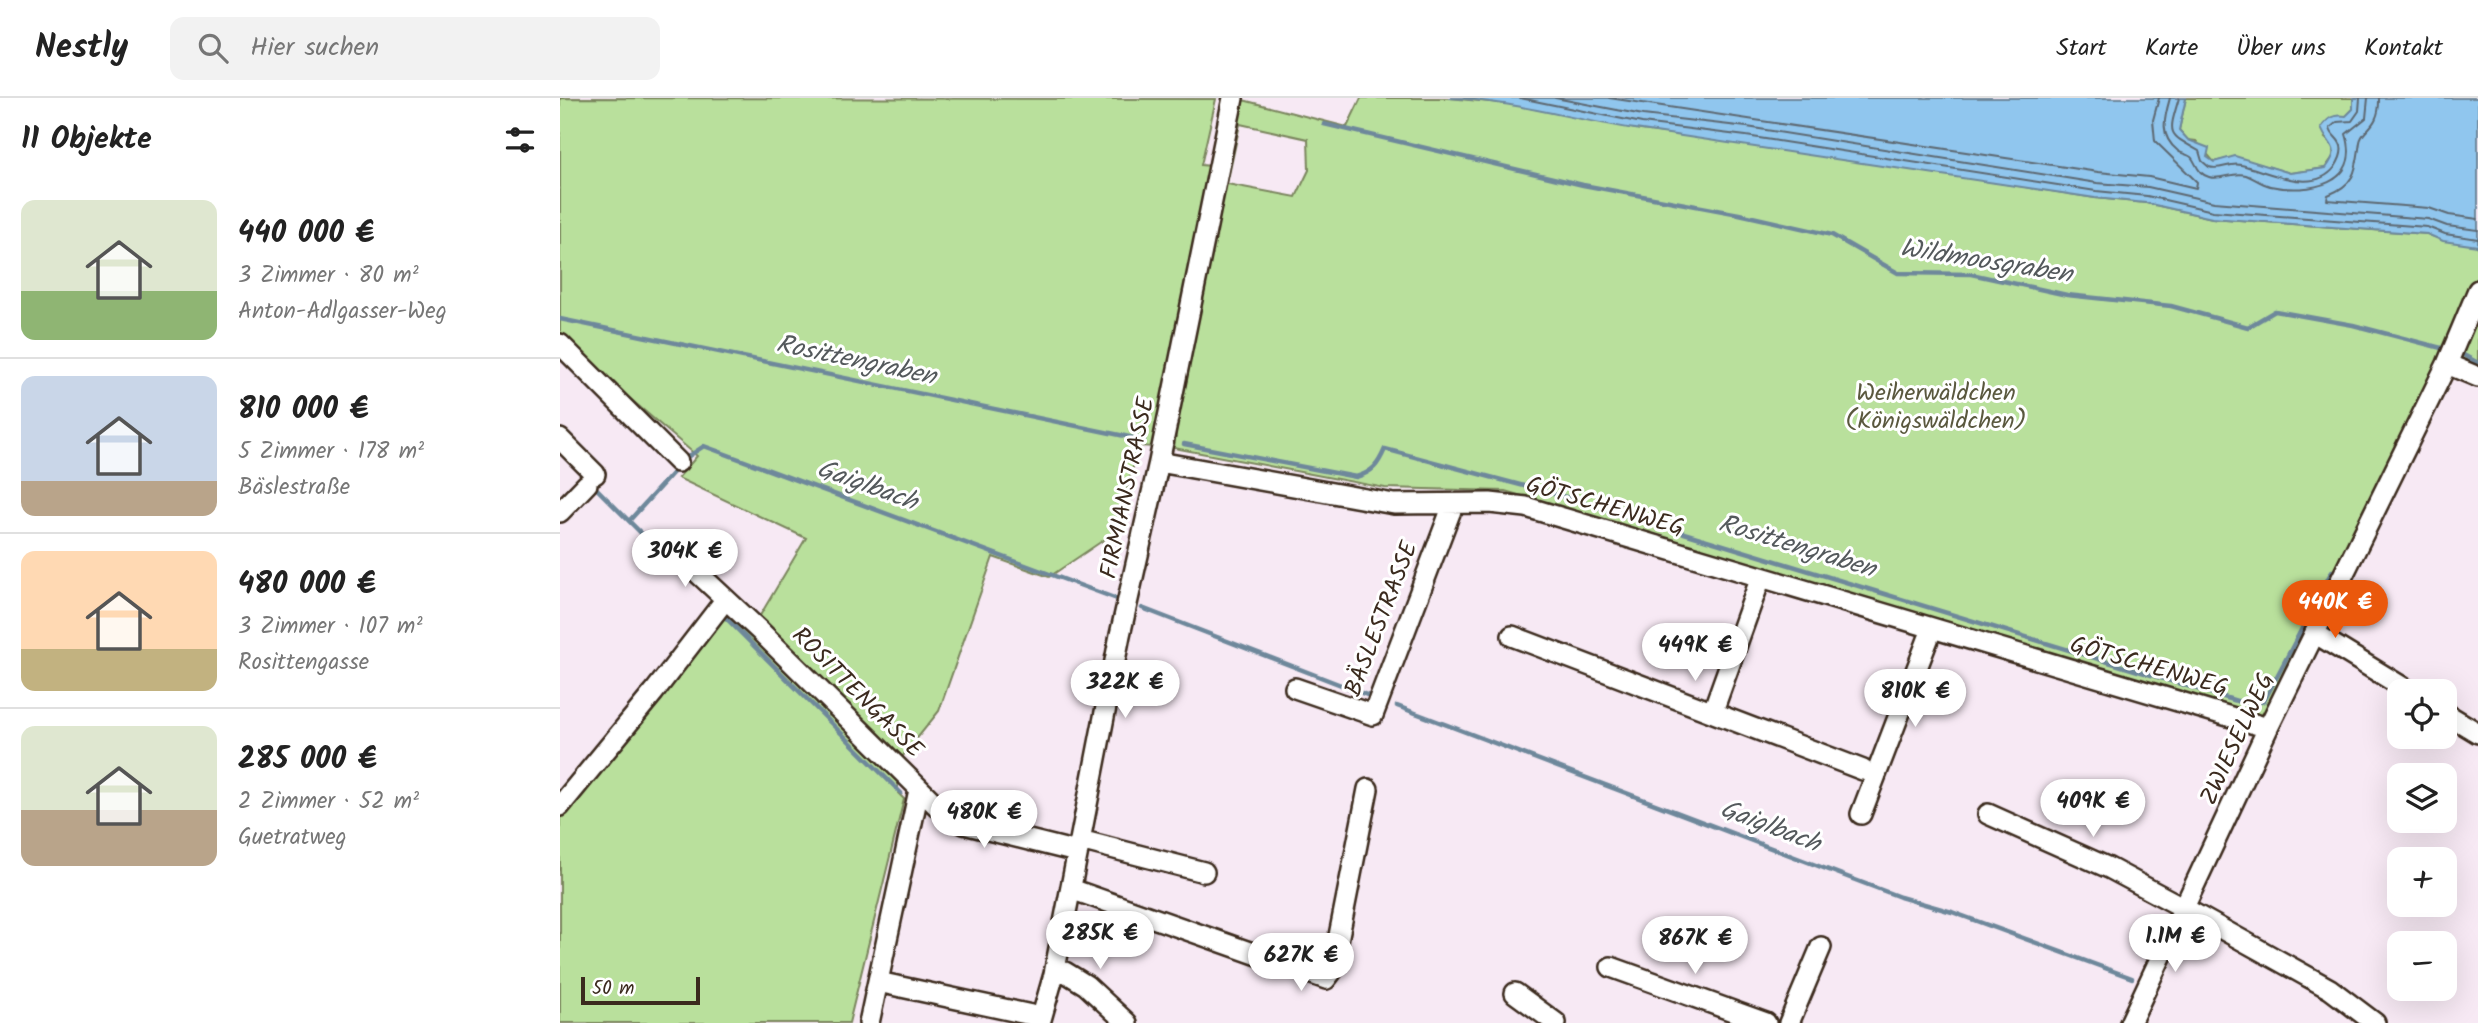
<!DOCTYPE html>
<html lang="de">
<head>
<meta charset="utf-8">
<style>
	:root { --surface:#fff; --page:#f2f2f2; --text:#222; --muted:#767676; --line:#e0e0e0; --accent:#ea580c }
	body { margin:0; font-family:Kalam,sans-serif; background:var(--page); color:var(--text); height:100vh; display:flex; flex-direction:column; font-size:26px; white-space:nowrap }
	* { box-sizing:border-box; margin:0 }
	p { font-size:23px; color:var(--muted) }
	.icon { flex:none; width:38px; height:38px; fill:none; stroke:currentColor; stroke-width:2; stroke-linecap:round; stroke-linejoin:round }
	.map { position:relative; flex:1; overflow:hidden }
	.drawer { display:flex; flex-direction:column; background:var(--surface); width:560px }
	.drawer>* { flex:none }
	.fabs { position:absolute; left:1827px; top:581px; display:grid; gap:14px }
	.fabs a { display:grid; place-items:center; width:70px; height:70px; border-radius:14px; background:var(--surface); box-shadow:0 7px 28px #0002; font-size:35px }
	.scale { position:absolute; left:21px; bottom:18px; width:119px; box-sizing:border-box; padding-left:7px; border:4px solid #3b2a1e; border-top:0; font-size:19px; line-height:24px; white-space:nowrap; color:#3b2a1e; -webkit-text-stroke:5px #fff; paint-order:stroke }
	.price { position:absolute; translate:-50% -60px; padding:0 16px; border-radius:24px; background:#fff; color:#222; font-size:23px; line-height:46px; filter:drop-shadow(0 2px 4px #0008) }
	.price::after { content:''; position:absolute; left:50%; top:42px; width:21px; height:16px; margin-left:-10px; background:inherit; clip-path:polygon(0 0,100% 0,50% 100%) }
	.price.current { background:var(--accent); color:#fff }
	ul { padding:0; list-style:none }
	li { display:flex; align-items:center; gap:21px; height:175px; padding:0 21px }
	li+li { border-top:2px solid var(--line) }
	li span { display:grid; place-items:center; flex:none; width:196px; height:140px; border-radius:14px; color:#555 }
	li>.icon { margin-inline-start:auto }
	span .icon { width:84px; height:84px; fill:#fffc; stroke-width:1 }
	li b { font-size:30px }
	h2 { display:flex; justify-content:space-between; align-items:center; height:84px; padding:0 21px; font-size:30px }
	header { display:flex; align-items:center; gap:42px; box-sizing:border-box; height:98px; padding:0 35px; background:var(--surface); border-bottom:2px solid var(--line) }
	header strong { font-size:33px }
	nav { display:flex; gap:38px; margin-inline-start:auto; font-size:24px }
	.search { width:490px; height:63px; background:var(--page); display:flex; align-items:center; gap:18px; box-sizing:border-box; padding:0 24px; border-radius:14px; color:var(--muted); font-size:26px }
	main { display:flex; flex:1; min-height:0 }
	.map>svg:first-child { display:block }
</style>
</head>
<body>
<header>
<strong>Nestly</strong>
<div class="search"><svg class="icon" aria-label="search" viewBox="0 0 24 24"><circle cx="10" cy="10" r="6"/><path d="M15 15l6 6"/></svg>Hier suchen</div>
<nav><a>Start</a><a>Karte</a><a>Über uns</a><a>Kontakt</a></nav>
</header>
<main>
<section class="drawer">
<h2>11 Objekte<svg class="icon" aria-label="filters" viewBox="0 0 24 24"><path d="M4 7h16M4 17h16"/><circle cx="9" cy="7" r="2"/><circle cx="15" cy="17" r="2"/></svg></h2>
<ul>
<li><span style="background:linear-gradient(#dfe7d0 65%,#8fb573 0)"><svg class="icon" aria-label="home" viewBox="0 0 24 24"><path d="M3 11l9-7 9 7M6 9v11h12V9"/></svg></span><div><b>440 000 €</b><p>3 Zimmer · 80 m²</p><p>Anton-Adlgasser-Weg</p></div></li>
<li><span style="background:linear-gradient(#c9d6e8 75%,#b9a48a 0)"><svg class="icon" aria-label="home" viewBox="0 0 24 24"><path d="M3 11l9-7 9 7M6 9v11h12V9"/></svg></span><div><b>810 000 €</b><p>5 Zimmer · 178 m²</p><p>Bäslestraße</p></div></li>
<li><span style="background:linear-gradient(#ffd9b3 70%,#c2b280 0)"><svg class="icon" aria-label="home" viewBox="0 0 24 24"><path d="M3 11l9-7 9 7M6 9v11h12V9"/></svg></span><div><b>480 000 €</b><p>3 Zimmer · 107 m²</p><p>Rosittengasse</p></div></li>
<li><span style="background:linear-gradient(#dfe7d0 60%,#b9a48a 0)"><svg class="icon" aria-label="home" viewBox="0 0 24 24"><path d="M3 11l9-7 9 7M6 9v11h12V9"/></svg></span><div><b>285 000 €</b><p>2 Zimmer · 52 m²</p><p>Guetratweg</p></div></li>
</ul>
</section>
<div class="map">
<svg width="1918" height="925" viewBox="0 0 1918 925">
	<rect width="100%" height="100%" fill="#f7e9f4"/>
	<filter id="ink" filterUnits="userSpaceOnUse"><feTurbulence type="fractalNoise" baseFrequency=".0143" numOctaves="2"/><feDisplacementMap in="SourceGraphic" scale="14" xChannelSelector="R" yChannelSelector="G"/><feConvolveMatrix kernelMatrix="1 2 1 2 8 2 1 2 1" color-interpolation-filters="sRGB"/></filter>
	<g filter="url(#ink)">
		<path fill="#b9e09c" stroke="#7a855d" stroke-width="2" fill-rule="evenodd" d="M 0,0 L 656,1 L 641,67 L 651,68 L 594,349 L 579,348 L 554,435 L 489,479 L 433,459 L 379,613 L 338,664 L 338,695 L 344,701 L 289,925 L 0,925 L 0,718 L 160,517 L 198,521 L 246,440 L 118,380 L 137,358 L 67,298 L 62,301 L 0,239 Z
			M 801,0 L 889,0 L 950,6 L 1081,32 L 1185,45 L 1535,100 L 1586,105 L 1652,120 L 1867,136 C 1884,144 1900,143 1918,148 L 1918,274 L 1882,261 L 1703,618 L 945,393 L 825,390 L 614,350 L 622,286 L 683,2 L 787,29 ZM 680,26 L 748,41 L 749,72 L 736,99 L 667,86 Z
			M 1626,0 L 1793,0 L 1793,11 L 1765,40 L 1774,48 L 1773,59 L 1765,70 L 1730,75 L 1675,59 L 1654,64 L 1636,43 L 1628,42 L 1619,32 Z"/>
		<path fill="#90c6ee" stroke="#6e889b" stroke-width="2" d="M 889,0 L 1626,0 L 1619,32 L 1628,42 L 1649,50 L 1647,59 L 1654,64 L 1675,58 L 1730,75 L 1766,70 C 1782,48 1769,50 1761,30 C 1768,20 1773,16 1786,18 L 1793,11 L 1793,0 L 1918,0 L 1918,148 L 1883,143 L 1867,136 L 1652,120 L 1586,105 L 1535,100 C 1384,77 1233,54 1082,32 C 1017,23 954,3 889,0 Z"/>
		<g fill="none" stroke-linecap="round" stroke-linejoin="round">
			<path stroke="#5d6871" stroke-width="2" d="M 960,0 L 1082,25 L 1186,38 L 1536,93 L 1587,98 L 1653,113 L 1867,129 L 1885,136 L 1918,141
				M 995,0 L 1083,17 L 1187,29 L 1537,85 L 1588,89 L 1654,104 L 1868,121 L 1887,128 L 1918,132
				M 1049,0 L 1538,74 L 1589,79 L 1636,90 L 1637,84 L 1595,43 L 1593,22 L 1599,0
				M 1610,0 C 1604,21 1599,38 1618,53 C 1621,56 1629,56 1632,60 C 1637,67 1638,76 1649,79 C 1661,83 1673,73 1686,77 C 1694,80 1701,86 1710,88 C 1749,96 1802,87 1786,36 L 1806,20 L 1808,0
				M 1619,0 C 1608,37 1607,35 1639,53 L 1642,63 L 1649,69 C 1660,73 1670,64 1681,67 C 1708,73 1753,98 1775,69 C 1779,63 1783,56 1781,48 C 1779,40 1771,38 1770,30 L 1777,24 L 1792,23 L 1799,13 L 1800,0
				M 1819,0 C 1820,31 1802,30 1800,44 C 1796,70 1797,86 1768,97 L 1767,102 L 1869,110 L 1889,117 L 1918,121"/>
			<path stroke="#6e889b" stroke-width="4.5" d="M 764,26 L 1023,87 L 1179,116 L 1272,137 L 1338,175 L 1411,176 L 1507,197 L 1611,208 L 1688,229 L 1715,213 L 1793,227 L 1889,252
				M 0,221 L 584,342
				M 1898,254 L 1918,265
				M 624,346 L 796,379 C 813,374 818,367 825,351 L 1009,400 L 1690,607 L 1704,603 L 1772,473
				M 123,362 L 144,348 L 557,501
				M 32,386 L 103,457
				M 69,423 L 118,369
				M 582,510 L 812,599
				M 166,520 L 341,695
				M 837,608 L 1340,799 L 1392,814 L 1572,880"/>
			<defs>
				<path id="minor" d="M 0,246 L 118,364
					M 1887,266 L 1918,279
					M 0,341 L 35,376
					M 599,364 L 834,406 L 930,405 L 966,409 L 1708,630
					M 0,414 L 27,386
					M 112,451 L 200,533 L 377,708 L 404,726 L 517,754
					M 1756,536 L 1849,593
					M 952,538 L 1303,672
					M 735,590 L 813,617 L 893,407
					M 1153,613 L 1201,479
					M 1885,615 L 1918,635
					M 0,708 L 94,594 L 165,502
					M 1301,716 L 1372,531
					M 1428,716 L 1549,770 L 1624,810 L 1770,891 L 1815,925
					M 520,742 L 644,774
					M 511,791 L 766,881 L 772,873 L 808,691
					M 1051,869 L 1206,925
					M 494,876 L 505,874 L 526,887 L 567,925
					M 318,884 L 481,919
					M 955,895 L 996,925
					M 309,925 L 359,692
					M 480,925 L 494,876 L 560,537 L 599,364 L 673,0
					M 1229,925 L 1261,849
					M 1570,925 L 1708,630 L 1887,266 L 1918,192"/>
			</defs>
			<use href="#minor" stroke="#3b2a1e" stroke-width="24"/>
			<use href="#minor" stroke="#fff" stroke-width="19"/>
		</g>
	</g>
	<g text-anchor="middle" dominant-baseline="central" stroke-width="6" stroke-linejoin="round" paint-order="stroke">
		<g font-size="24" fill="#5a583e" stroke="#fff">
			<text x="1376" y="295">Weiherwäldchen<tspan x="1376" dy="28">(Königswäldchen)</tspan></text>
		</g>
		<g font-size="24" fill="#3b2a1e" stroke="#fff">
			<text transform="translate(568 390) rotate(-78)">FIRMIANSTRASSE</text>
			<text transform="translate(1045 409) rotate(16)">GÖTSCHENWEG</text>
			<text transform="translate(822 521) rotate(-69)">BÄSLESTRASSE</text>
			<text transform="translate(1589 569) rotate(16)">GÖTSCHENWEG</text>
			<text transform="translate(297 595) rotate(45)">ROSITTENGASSE</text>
			<text transform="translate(1678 641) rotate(-65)">ZWIESELWEG</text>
		</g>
		<g font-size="26" font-style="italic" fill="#54595c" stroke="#fff">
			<text transform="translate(1426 164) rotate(9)">Wildmoosgraben</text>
			<text transform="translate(296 263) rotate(12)">Rosittengraben</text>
			<text transform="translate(307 388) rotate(20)">Gaiglbach</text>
			<text transform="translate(1237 449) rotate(17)">Rosittengraben</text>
			<text transform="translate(1210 729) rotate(21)">Gaiglbach</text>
		</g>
	</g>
</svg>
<div class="fabs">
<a><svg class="icon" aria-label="locate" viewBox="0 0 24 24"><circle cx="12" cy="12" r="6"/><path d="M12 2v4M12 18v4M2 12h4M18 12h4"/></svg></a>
<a><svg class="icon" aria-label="layers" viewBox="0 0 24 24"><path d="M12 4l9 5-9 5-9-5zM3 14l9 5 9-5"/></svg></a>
<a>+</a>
<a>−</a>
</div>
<div class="scale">50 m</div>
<b class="price" style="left:125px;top:491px">304K €</b>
<b class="price current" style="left:1775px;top:542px">440K €</b>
<b class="price" style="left:1135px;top:585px">449K €</b>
<b class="price" style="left:565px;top:622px">322K €</b>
<b class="price" style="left:1355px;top:631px">810K €</b>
<b class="price" style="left:1533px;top:741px">409K €</b>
<b class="price" style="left:424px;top:752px">480K €</b>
<b class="price" style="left:540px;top:873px">285K €</b>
<b class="price" style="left:1615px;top:876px">1.1M €</b>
<b class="price" style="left:1135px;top:878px">867K €</b>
<b class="price" style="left:741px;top:895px">627K €</b>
</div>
</main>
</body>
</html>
